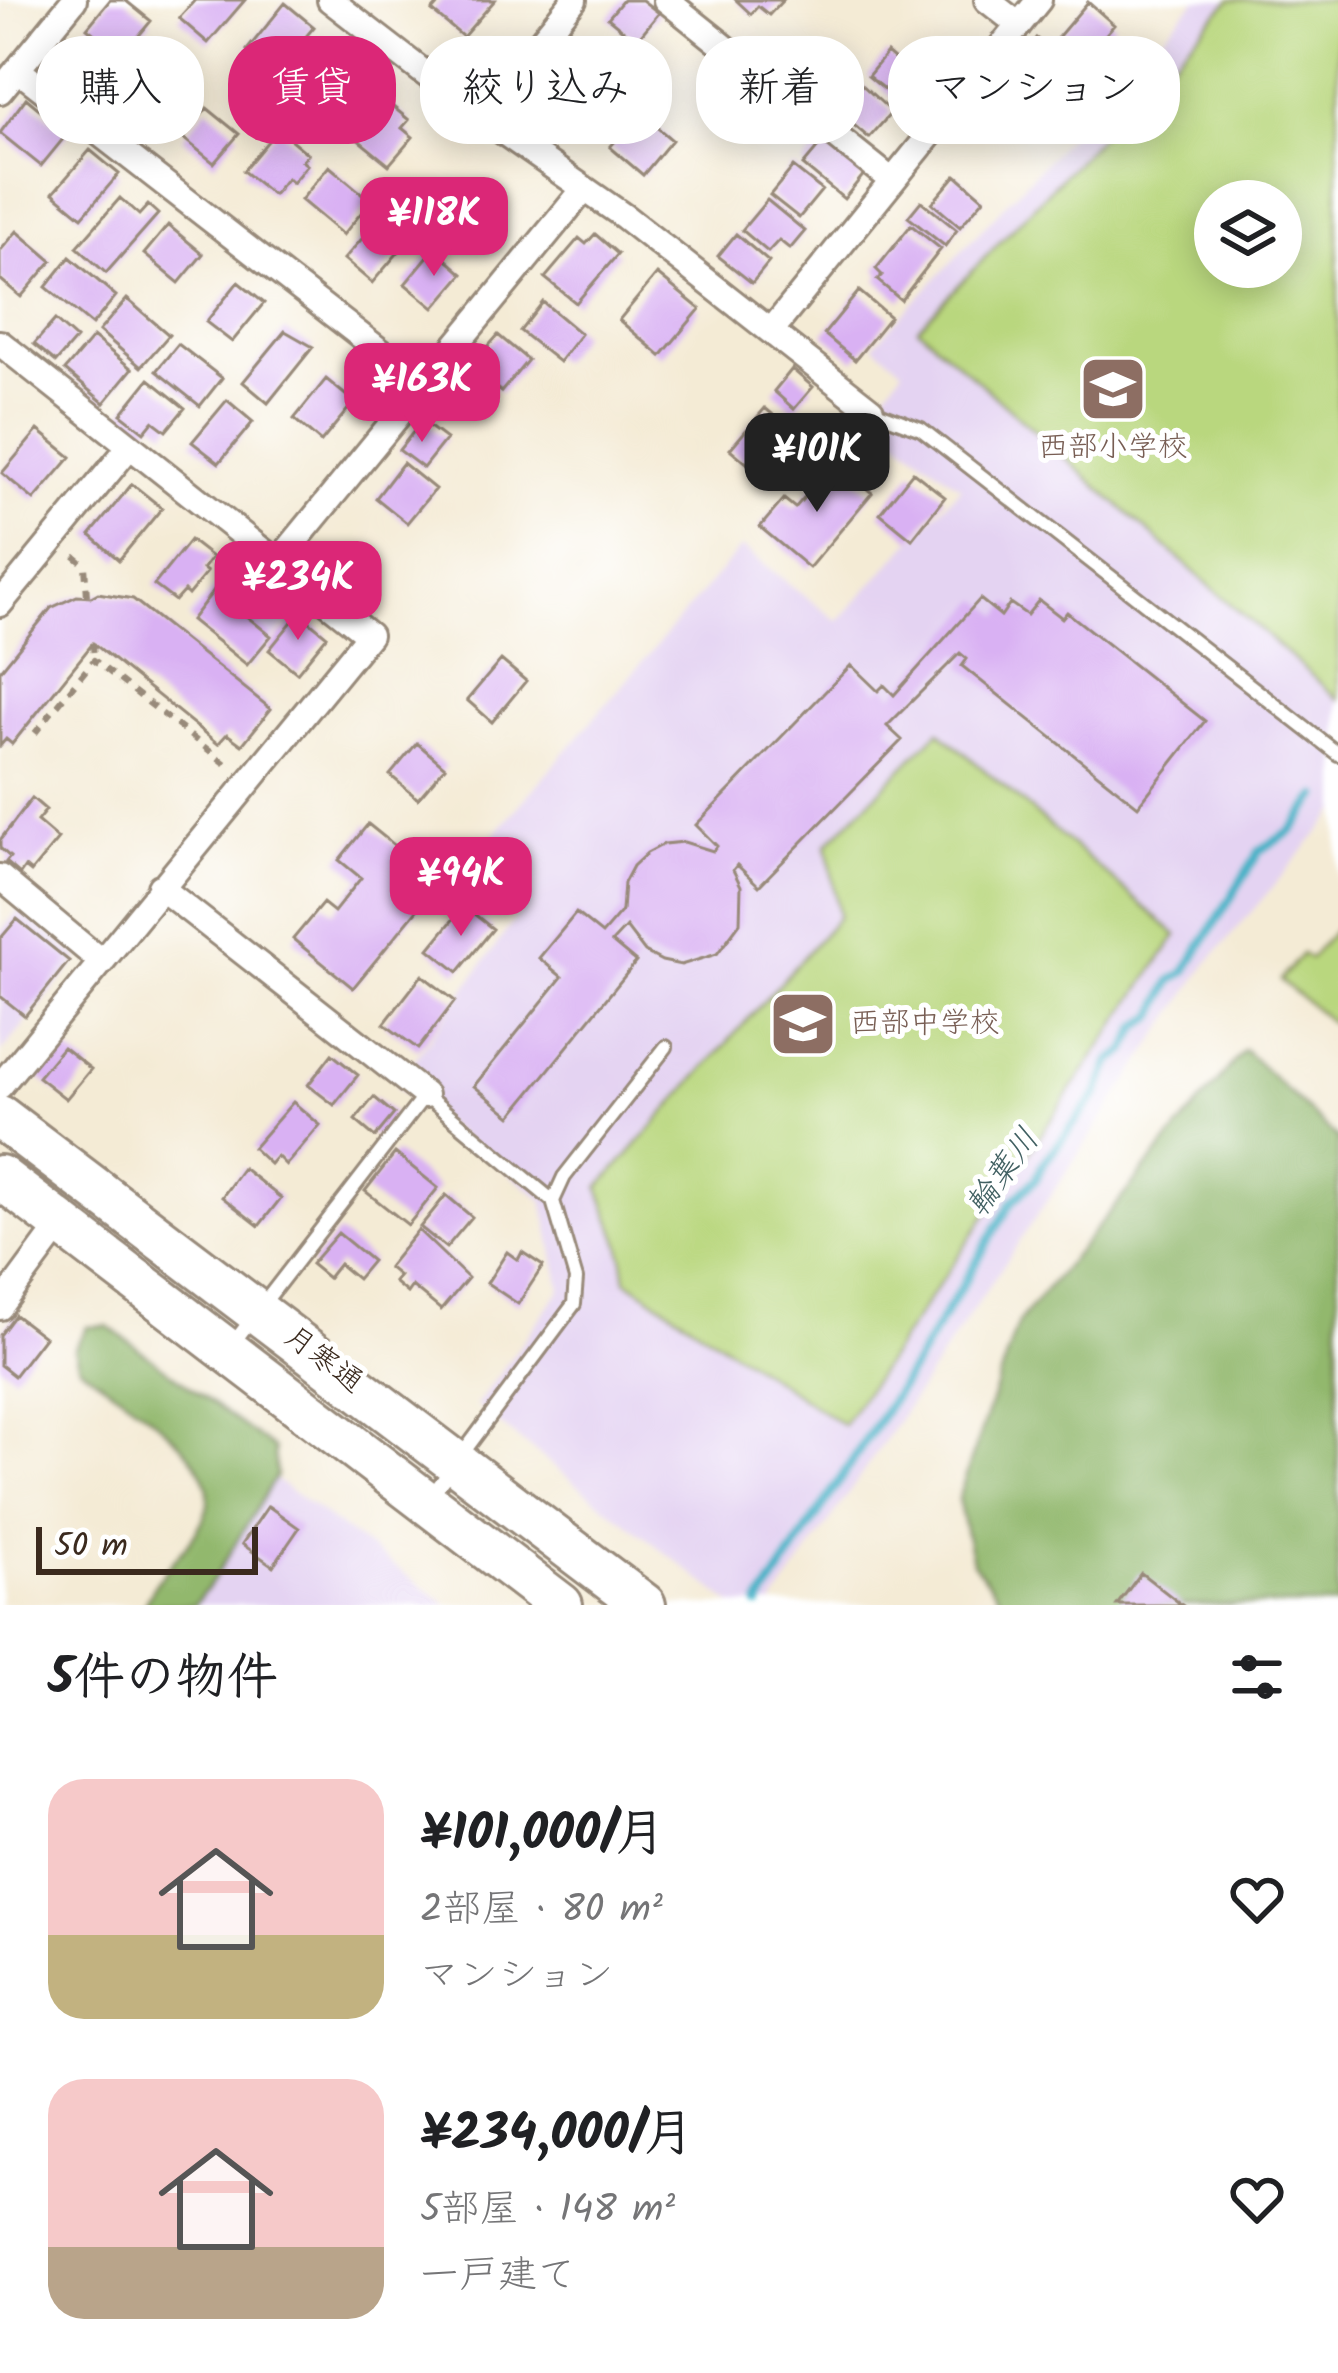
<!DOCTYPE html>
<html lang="ja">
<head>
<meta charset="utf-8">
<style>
	:root { --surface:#fff; --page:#f6f6f6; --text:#202124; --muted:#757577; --accent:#db2777 }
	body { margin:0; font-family:Kalam,"Klee One",sans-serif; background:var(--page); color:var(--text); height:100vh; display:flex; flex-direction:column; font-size:45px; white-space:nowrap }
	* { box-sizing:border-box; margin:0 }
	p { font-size:39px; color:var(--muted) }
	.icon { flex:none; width:66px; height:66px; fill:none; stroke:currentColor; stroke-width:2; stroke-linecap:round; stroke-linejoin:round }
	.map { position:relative; height:1605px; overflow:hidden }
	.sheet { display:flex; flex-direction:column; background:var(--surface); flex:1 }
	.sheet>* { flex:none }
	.top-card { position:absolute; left:36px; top:36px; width:1266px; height:108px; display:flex; gap:24px }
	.controls { position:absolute; left:1194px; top:180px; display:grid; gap:24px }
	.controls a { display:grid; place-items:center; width:108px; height:108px; border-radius:50%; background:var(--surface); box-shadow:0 6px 30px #0003; font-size:60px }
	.scale { position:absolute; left:36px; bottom:30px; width:222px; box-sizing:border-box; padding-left:12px; border:6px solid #3b2a1e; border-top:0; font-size:33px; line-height:42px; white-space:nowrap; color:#3b2a1e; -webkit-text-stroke:9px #fff; paint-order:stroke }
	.price { position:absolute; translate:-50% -102px; padding:0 27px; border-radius:24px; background:var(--accent); color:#fff; font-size:39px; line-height:78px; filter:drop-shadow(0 3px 6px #0008) }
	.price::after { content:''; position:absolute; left:50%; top:72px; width:36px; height:27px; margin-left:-18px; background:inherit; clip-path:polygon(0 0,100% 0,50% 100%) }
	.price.current { background:#222; color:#fff }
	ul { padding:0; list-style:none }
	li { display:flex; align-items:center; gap:36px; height:300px; padding:0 48px }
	li span { display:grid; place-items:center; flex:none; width:336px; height:240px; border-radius:36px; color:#555 }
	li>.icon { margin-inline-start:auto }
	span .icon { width:144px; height:144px; fill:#fffc; stroke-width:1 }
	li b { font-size:51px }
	h2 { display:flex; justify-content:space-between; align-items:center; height:144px; padding:0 48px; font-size:51px }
	.pill { padding:0 42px; border-radius:48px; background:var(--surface); box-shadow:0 6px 30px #0003; font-size:42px; line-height:108px }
	.pill.current { background:var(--accent); color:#fff }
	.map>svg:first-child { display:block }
</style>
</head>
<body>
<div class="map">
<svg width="1338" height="1605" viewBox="0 0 1338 1605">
	<rect width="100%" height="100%" fill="#fff"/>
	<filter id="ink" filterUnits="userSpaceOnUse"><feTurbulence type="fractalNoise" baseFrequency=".00833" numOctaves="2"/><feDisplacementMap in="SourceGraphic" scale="24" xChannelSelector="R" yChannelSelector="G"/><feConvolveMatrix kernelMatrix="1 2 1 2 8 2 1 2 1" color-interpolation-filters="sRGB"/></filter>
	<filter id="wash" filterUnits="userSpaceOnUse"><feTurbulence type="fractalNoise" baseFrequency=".004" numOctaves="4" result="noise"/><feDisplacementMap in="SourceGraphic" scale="48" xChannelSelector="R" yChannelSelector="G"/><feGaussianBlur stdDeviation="2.7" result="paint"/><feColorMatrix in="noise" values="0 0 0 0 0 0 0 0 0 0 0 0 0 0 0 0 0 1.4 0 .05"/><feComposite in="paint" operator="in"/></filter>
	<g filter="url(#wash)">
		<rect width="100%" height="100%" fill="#f4ebd5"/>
		<path fill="#e4d3f2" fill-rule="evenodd" d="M 1196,0 L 1338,0 L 1338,810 L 1208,963 L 773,1605 L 733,1605 L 476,1406 L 561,1289 L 543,1200 L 396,1086 L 527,902 L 473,859 L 741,547 L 838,621 L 961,487 L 867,416 L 903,369 L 874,345 ZM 1215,201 L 1281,201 L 1281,267 L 1215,267 Z
			M 241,555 L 303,604 L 250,669 L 188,618 Z
			M 19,910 L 80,958 L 1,1053 L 0,932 Z
			M 266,1473 L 448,1605 L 176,1605 Z"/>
		<path fill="#b9d77e" stroke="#7a804e" stroke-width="3" fill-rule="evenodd" d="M 1230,0 L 1338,0 L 1338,699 L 918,328 ZM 1215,201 L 1281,201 L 1281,267 L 1215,267 Z
			M 939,731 L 1177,935 L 843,1425 L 626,1280 L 621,1247 L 599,1188 L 839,916 L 827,844 Z
			M 1338,926 L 1338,1028 L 1280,980 L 1302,954 L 1310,959 Z"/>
		<path fill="#92b86d" stroke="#667146" stroke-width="3" d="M 1244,1050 L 1338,1139 L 1338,1605 L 1005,1605 L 972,1561 L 958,1499 L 1018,1323 Z
			M 108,1326 L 274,1449 L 276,1476 L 213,1581 L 194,1605 L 144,1605 C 158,1571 194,1546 206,1512 C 227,1457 115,1392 79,1366 L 74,1349 L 87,1327 Z"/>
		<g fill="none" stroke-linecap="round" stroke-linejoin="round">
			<path stroke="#49b2c7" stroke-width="9" d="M 759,1605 L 913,1367 L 1012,1202 L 1036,1179 L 1042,1165 L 1098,1093 L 1111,1061 L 1126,1051 L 1138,1027 L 1155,1016 L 1171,981 L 1185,972 L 1260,850 L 1290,832 L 1318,796"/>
		</g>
		<g id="blocks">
			<path fill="#d9b1f3" d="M 110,0 L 125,0 L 151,21 L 122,56 L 87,28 Z
				M 195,0 L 245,0 L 208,43 L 179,18 Z
				M 442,0 L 495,0 L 463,37 L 432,11 Z
				M 623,0 L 642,0 L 659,13 L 636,41 L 608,18 Z
				M 736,0 L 783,0 L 769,15 L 758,6 L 751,14 Z
				M 1088,2 L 1114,25 L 1079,65 L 1053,43 Z
				M 285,3 L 314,27 L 275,73 L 247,50 Z
				M 1036,38 L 1075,70 L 1062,85 L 1024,54 Z
				M 887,53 L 919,81 L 900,103 L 868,76 Z
				M 563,54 L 615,96 L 590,127 L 549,94 L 554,87 L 543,79 Z
				M 327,61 L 359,87 L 338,112 L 306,86 Z
				M 146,64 L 181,93 L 153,126 L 118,97 Z
				M 1039,70 L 1065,92 L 1040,123 L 1013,102 Z
				M 860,83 L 892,112 L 869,138 L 836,110 Z
				M 381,97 L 409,120 L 402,128 L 413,137 L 389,165 L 351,134 Z
				M 26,98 L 68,133 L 41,166 L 0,133 Z
				M 207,108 L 239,134 L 214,163 L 183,138 Z
				M 640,113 L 672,140 L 643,175 L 610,147 Z
				M 278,129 L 308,154 L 302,161 L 307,165 L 292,183 L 287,178 L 273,195 L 243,171 Z
				M 824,140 L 865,173 L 844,199 L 803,165 Z
				M 90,150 L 119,174 L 82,217 L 53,193 Z
				M 329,166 L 371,201 L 343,235 L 301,200 Z
				M 793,167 L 822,190 L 799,218 L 770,195 Z
				M 956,175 L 984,199 L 960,227 L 932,203 Z
				M 120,198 L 139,215 L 148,205 L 158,214 L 106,273 L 77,247 Z
				M 767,200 L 805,231 L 790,249 L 779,240 L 768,252 L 742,230 Z
				M 921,201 L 957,230 L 945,246 L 908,217 Z
				M 375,224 L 402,248 L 372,283 L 344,259 Z
				M 168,225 L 203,254 L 179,283 L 144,254 Z
				M 911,225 L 941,249 L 901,300 L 877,280 L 882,275 L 876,269 Z
				M 17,231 L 52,261 L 21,297 L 0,279 L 0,251 Z
				M 595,234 L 618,254 L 576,303 L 545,278 L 579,238 L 586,244 Z
				M 736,234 L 769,262 L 752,283 L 718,256 Z
				M 434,249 L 463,274 L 434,308 L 405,284 Z
				M 70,257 L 116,296 L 92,325 L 46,287 Z
				M 657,274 L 700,309 L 661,356 L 619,320 Z
				M 238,282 L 264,303 L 232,342 L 206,322 Z
				M 859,291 L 890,317 L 855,360 L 824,334 Z
				M 127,299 L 169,335 L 141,367 L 99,331 Z
				M 543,302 L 581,334 L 559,362 L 520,331 Z
				M 55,320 L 76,339 L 56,362 L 34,344 Z
				M 285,331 L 313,347 L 268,403 L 243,382 Z
				M 498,335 L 528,360 L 501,392 L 471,366 Z
				M 93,337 L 132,369 L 104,403 L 65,370 Z
				M 178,344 L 222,378 L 200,406 L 156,371 Z
				M 792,369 L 813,387 L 794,409 L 774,391 Z
				M 149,379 L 185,408 L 166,431 L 153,421 L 144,432 L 121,414 Z
				M 326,379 L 354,402 L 321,442 L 294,419 Z
				M 227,400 L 253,422 L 219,463 L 192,442 Z
				M 765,408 L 791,430 L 774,450 L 767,444 L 749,465 L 730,449 Z
				M 422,421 L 446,439 L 423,468 L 399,450 Z
				M 38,430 L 71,457 L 34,500 L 2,473 Z
				M 835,462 L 872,493 L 809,568 L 760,527 L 784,499 L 795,508 Z
				M 403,463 L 435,489 L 407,523 L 376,498 Z
				M 913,472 L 945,497 L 912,539 L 880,513 Z
				M 132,484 L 162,508 L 119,560 L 90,535 Z
				M 190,540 L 212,557 L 203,569 L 207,572 L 188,595 L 184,591 L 175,601 L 154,585 Z
				M 214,590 L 271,636 L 247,665 L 191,620 Z
				M 98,593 L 133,599 L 271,709 L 242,745 L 227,734 L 218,744 L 93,643 L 12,744 L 6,739 L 0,746 L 0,671 L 51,608 L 77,596 L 91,597 Z
				M 980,599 L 1001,616 L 1010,603 L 1027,615 L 1039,600 L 1062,618 L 1067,612 L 1205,721 L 1138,806 L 962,666 L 967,659 L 960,653 L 887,726 L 902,740 L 759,886 L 737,865 L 733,870 L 741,886 L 740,923 L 717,954 L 681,965 L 662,961 L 645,952 L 626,927 L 612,942 L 636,962 L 511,1116 L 474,1086 L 562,977 L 539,958 L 576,913 L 602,934 L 622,911 L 624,883 L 633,866 L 647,853 L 664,844 L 684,842 L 713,851 L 717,846 L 696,825 L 851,665 L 878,691 L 884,685 L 894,695 Z
				M 299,613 L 327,636 L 297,673 L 269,650 Z
				M 501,660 L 526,681 L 492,722 L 467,700 Z
				M 417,743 L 445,767 L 418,799 L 390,775 Z
				M 32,798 L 46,810 L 37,821 L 58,839 L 31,872 L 25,867 L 20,874 L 6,862 L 10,857 L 0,848 L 0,840 Z
				M 368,824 L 440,882 L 353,988 L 293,939 L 323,903 L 334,912 L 361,878 L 339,860 Z
				M 464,906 L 493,929 L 458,972 L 429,949 Z
				M 17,919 L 69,961 L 25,1016 L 0,996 L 0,939 Z
				M 422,975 L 455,1001 L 418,1049 L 384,1024 Z
				M 63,1047 L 91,1069 L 66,1099 L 38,1077 Z
				M 332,1054 L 358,1075 L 334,1105 L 308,1085 Z
				M 374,1097 L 394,1114 L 375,1137 L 355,1120 Z
				M 293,1102 L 320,1125 L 286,1165 L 277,1156 L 270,1164 L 253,1148 Z
				M 395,1153 L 438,1188 L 408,1225 L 365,1191 Z
				M 243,1168 L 281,1198 L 259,1226 L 222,1197 Z
				M 446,1195 L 472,1217 L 446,1248 L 420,1227 Z
				M 418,1230 L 468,1278 L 441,1310 L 412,1286 L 407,1293 L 394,1282 L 399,1276 L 388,1267 Z
				M 338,1233 L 372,1261 L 357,1279 L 339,1264 L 328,1278 L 311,1264 Z
				M 507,1252 L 518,1260 L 522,1252 L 543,1266 L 518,1304 L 487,1283 Z
				M 15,1315 L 44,1337 L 14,1376 L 0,1365 L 0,1335 Z
				M 268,1506 L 299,1528 L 273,1566 L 242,1544 Z
				M 1141,1573 L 1182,1605 L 1117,1605 Z"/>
		</g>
	</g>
	<g filter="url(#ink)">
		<use href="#blocks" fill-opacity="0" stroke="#988a7a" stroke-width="3"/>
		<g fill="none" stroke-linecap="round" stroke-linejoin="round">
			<defs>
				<path id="service" d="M 871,410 L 921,429 L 1338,754
					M 230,1347 L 425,1095 L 553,1201
					M 431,1496 L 574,1304 L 576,1279 L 553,1201 L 564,1177 L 666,1047"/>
				<path id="minor" d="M 330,0 L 480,116 L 625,217 L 871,410
					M 666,0 L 891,180
					M 987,0 L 1019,25
					M 18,70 L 424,385
					M 0,91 L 74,0
					M 480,116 L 574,0
					M 771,331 L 1039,0
					M 0,343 L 369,635 L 0,1086
					M 278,562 L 584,189
					M 0,604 L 130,446
					M 0,877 L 102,962
					M 160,887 L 425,1095
					M 0,1307 L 62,1223"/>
				<path id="trunk" d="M 0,1117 L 644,1605
					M 0,1177 L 561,1605"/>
			</defs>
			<use href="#service" stroke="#988a7a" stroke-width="18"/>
			<use href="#minor" stroke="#988a7a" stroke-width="30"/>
			<use href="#trunk" stroke="#988a7a" stroke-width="48"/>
			<path stroke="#988a7a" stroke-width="6" stroke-dasharray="9 9" stroke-linecap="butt" d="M 74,556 L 85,565 L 87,597
				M 93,643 L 94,660
				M 35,733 L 94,660 L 230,767"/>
			<use href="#service" stroke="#fff" stroke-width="12"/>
			<use href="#minor" stroke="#fff" stroke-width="24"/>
			<use href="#trunk" stroke="#fff" stroke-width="42"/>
		</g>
	</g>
	<defs>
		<symbol id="school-square" viewBox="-11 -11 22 22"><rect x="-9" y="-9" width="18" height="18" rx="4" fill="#8d6e63" stroke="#fff"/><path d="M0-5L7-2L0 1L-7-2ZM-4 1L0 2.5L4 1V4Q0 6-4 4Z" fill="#fff"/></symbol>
	</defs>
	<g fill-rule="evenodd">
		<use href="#school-square" x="1075" y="351" width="76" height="76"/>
		<use href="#school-square" x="765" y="986" width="76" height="76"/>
	</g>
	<g text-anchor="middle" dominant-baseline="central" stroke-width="10" stroke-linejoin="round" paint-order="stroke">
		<g font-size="30" fill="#785e54" stroke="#fff">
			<text x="1113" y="448">西部小学校</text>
			<text x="850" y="1024" text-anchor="start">西部中学校</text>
		</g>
		<g font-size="30" fill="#3b2a1e" stroke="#fff">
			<text transform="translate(323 1360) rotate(37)">月寒通</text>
		</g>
		<g font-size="33" font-style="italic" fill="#416062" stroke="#fff">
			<text transform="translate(1004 1173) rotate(-54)">輪葉川</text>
		</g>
	</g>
</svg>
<div class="controls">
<a><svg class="icon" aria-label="layers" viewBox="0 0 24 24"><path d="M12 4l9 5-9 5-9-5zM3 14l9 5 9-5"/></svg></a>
</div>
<div class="scale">50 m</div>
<b class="price" style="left:434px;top:279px">¥118K</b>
<b class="price" style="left:422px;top:445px">¥163K</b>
<b class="price current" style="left:817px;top:515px">¥101K</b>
<b class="price" style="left:298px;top:643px">¥234K</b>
<b class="price" style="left:461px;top:939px">¥94K</b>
<div class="top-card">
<a class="pill">購入</a>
<a class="pill current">賃貸</a>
<a class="pill">絞り込み</a>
<a class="pill">新着</a>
<a class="pill">マンション</a>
</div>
</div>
<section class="sheet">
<h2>5件の物件<svg class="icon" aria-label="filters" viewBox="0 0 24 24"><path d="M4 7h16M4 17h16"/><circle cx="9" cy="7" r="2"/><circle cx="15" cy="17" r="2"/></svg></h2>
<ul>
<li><span style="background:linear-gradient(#f6c9c9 65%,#c2b280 0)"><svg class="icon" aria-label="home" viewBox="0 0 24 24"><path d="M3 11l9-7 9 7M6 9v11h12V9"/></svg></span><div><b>¥101,000/月</b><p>2部屋 · 80 m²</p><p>マンション</p></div><svg class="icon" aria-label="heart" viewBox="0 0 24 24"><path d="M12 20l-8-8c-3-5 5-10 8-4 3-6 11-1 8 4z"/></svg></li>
<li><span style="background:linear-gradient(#f6c9c9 70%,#b9a48a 0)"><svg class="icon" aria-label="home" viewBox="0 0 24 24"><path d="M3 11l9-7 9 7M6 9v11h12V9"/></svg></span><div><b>¥234,000/月</b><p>5部屋 · 148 m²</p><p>一戸建て</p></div><svg class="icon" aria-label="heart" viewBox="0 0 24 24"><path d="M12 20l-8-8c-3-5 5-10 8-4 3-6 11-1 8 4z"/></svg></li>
</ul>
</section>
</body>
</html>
